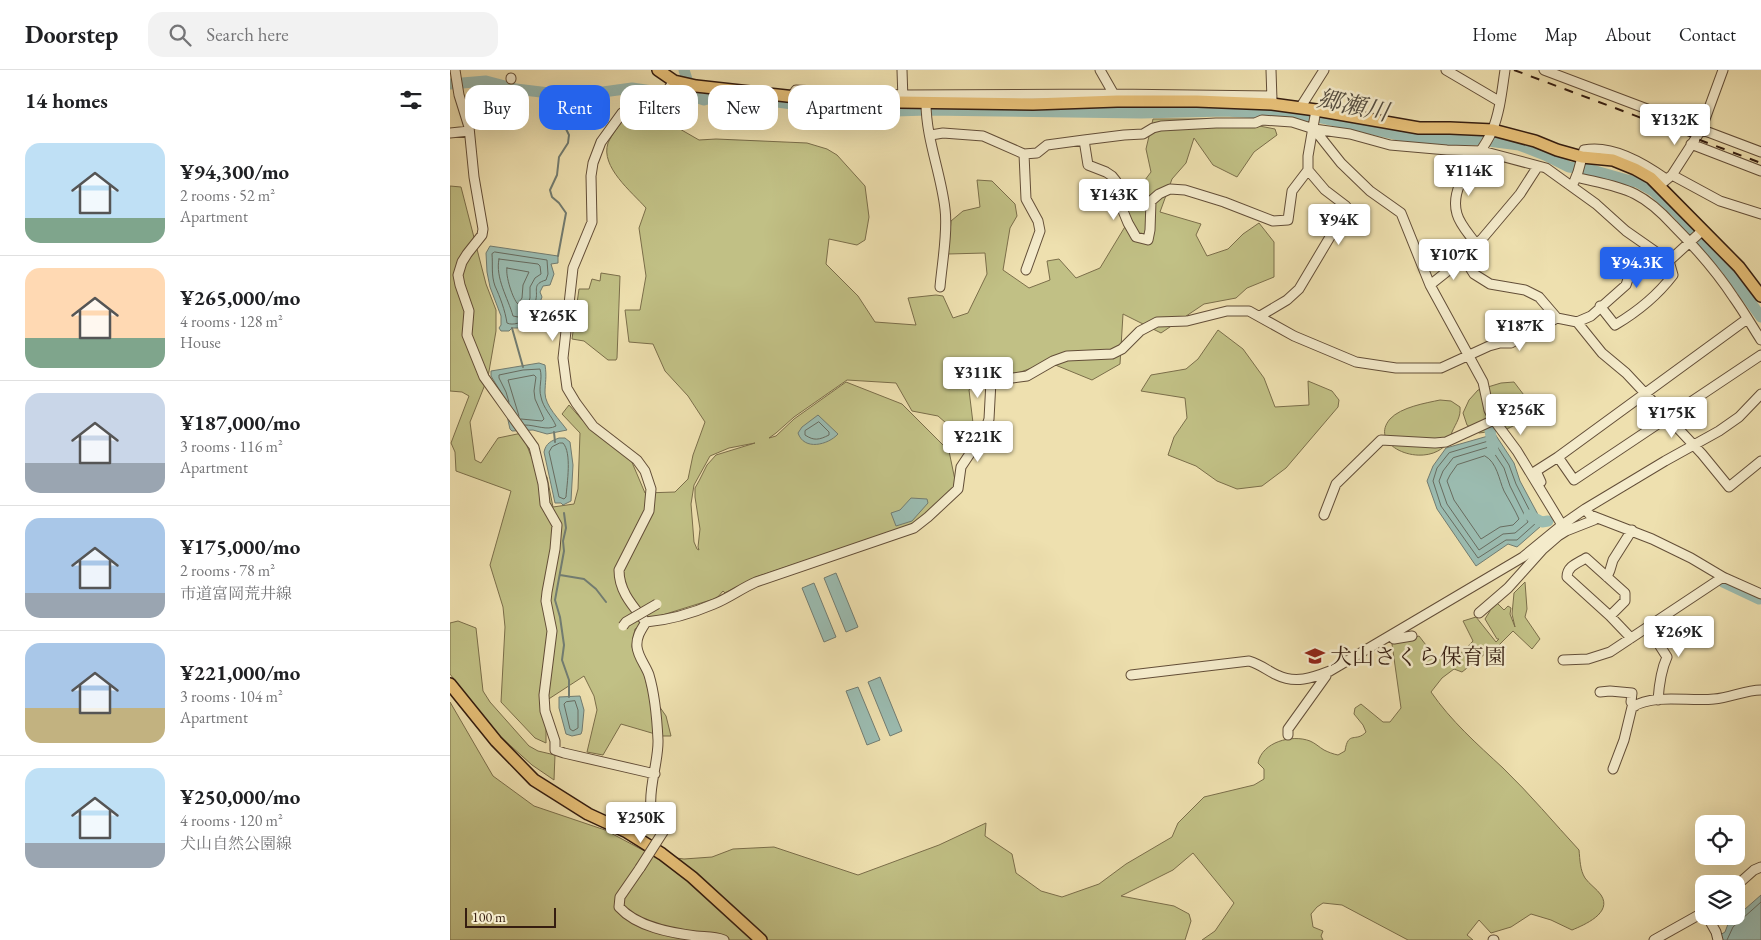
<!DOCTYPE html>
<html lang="en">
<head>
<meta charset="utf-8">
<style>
	:root { --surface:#fff; --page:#f2f2f2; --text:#202124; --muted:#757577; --line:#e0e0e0; --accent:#2563eb }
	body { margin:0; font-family:"EB Garamond","Noto Serif JP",serif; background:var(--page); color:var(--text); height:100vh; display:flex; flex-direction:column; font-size:19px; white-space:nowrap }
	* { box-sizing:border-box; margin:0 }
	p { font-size:16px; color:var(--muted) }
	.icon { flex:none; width:28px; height:28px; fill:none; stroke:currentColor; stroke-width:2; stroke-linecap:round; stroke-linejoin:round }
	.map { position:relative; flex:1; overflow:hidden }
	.drawer { display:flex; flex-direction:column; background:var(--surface); width:450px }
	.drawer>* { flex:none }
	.guide { position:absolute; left:15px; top:15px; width:475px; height:45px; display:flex; gap:10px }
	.fabs { position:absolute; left:1245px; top:745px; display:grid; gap:10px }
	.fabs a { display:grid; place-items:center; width:50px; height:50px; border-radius:10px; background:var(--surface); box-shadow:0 5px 20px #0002; font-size:25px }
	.scale { position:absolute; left:15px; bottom:12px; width:91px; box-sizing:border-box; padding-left:5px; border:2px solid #351d10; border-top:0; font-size:14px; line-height:18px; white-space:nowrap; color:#351d10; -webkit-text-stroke:4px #f4ebcb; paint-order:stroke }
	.price { position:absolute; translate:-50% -42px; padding:0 11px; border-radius:5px; background:#fff; color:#222; font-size:16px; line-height:32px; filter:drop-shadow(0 1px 2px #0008) }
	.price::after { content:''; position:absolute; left:50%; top:30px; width:15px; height:11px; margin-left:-8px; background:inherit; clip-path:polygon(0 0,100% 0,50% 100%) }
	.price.active { background:var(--accent); color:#fff }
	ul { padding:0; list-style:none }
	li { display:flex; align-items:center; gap:15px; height:125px; padding:0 25px }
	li+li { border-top:1px solid var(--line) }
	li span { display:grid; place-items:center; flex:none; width:140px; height:100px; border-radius:15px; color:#555 }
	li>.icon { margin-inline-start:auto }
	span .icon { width:60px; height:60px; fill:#fffc; stroke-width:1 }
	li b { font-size:21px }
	h2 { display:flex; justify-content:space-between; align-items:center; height:60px; padding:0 25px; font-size:21px }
	.tag { padding:0 18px; border-radius:15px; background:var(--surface); box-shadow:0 5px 20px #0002; font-size:18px; line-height:45px }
	.tag.active { background:var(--accent); color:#fff }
	header { display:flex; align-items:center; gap:30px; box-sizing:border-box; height:70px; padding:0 25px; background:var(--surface); border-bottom:1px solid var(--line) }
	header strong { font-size:24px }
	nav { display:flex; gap:28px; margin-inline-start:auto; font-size:18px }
	.search { width:350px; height:45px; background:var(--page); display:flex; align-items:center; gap:12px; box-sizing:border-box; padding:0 18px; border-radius:15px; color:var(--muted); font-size:19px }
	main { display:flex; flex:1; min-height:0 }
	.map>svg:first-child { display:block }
</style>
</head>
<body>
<header>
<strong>Doorstep</strong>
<div class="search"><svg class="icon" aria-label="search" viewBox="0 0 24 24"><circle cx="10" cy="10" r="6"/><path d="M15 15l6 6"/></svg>Search here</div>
<nav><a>Home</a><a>Map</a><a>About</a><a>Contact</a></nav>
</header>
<main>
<section class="drawer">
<h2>14 homes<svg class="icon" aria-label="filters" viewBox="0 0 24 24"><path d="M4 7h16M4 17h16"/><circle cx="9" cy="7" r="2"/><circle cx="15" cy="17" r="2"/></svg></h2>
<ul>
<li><span style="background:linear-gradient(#bfe0f5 75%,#7fa58c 0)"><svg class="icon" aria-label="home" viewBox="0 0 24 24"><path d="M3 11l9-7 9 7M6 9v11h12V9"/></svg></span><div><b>¥94,300/mo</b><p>2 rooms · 52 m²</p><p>Apartment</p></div></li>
<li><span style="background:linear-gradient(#ffd9b3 70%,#7fa58c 0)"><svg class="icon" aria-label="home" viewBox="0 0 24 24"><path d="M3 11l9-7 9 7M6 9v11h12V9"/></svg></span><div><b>¥265,000/mo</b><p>4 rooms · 128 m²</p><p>House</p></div></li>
<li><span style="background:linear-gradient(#c9d6e8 70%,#9aa5b1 0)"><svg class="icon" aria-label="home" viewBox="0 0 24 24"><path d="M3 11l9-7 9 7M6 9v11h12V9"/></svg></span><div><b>¥187,000/mo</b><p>3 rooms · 116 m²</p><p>Apartment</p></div></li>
<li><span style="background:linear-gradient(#a9c7e8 75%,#9aa5b1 0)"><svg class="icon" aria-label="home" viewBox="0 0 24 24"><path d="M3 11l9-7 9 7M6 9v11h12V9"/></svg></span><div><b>¥175,000/mo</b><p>2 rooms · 78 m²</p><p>市道富岡荒井線</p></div></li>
<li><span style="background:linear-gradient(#a9c7e8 65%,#c2b280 0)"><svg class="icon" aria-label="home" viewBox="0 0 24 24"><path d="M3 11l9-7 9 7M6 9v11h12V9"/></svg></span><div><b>¥221,000/mo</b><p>3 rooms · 104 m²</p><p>Apartment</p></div></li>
<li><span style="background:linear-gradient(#bfe0f5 75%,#9aa5b1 0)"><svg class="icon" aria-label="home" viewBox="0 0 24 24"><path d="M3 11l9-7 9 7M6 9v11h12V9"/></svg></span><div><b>¥250,000/mo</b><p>4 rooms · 120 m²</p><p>犬山自然公園線</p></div></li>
</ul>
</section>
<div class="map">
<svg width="1311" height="870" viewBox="0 0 1311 870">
	<rect width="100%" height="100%" fill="#eee0af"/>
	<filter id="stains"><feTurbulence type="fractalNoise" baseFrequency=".004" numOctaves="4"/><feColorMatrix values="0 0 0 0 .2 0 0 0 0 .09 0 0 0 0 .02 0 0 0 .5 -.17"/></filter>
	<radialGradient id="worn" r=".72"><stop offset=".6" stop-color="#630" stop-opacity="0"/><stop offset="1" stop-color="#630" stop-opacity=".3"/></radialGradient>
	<path fill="#c1c085" stroke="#7b6e4a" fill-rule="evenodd" d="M 193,45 L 209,47 L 249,70 L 266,69 L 357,73 L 377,79 L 387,85 L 415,116 L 419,147 L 415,170 L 407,175 L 379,169 L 376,194 L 408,226 L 425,252 L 466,255 L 458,228 L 486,225 L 493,226 L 503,248 L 518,243 L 537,204 L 535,183 L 498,184 L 501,151 L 513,141 L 530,137 L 527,110 L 542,111 L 565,134 L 567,146 L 560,158 L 553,200 L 579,218 L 600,210 L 597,191 L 609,189 L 626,208 L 650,198 L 676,155 L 666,129 L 689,118 L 701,102 L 696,79 L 703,49 L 773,49 L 825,59 L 827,65 L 804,82 L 787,107 L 763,95 L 744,68 L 736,93 L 722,109 L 710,142 L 751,154 L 746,165 L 757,186 L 778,179 L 793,164 L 809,153 L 824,172 L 824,207 L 797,218 L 786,228 L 754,234 L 711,263 L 673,244 L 670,294 L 642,310 L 598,292 L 557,307 L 529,307 L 519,320 L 523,353 L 512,367 L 488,346 L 462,341 L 446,313 L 397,310 L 344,347 L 326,363 L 319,368 L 326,366 L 344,349 L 396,312 L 452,334 L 499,381 L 506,415 L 477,444 L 461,455 L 306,507 L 275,523 L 273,521 L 267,528 L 206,547 L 185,559 L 182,577 L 193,599 L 198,620 L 216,646 L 221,666 L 212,666 L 171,654 L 153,685 L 137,682 L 147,640 L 144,626 L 134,606 L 91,634 L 96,653 L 96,673 L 85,668 L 51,632 L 55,557 L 53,537 L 40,495 L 61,421 L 6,401 L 5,382 L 1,373 L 19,326 L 12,322 L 0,321 L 0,116 L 11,117 L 36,214 L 46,240 L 46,261 L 38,307 L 20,352 L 25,390 L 31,393 L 48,368 L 72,363 L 81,386 L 97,407 L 103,437 L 124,434 L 128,419 L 130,363 L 112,344 L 119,335 L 142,361 L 181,390 L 195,423 L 225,422 L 238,409 L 243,385 L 255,352 L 238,326 L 215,301 L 203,274 L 179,272 L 175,240 L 190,240 L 196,206 L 189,158 L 196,138 C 182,122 150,97 158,73 C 162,64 170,54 176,47 ZM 305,373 L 266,385 L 257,395 L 249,411 L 245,418 L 245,427 L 250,459 L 248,477 L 249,480 L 247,479 L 244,472 L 241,434 L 244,415 L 260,386 L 279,378 Z
		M 151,203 L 170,206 L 167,288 L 166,290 L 158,290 L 134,271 L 122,269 L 129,219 L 139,219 L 142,209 L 150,211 Z
		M 768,260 L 793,279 L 814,308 L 825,337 L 859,335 L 858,311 L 882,321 L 889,330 L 888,337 L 836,398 L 812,416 L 787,419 L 767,411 L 746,396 L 718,385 L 724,367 L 737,348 L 735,328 L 691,321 L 701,305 L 736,299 L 748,289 Z
		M 1064,312 L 1080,333 C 1065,362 1060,359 1029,363 L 1017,355 L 1013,343 L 1019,330 L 1028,320 L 1051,313 Z
		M 990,330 L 1001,331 L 1010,337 C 1011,347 1006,353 1002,362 C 1001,365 1000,370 998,372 C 978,401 916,377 940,349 C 951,337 976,333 990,330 Z
		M 1075,512 L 1077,539 L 1075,547 L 1090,569 L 1082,579 L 1063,561 L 1043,581 L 1040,580 L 1012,602 L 1004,599 L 992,608 L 981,622 C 1001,651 1027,674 1053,698 C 1080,724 1104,753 1129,780 C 1130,790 1130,800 1135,808 C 1139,814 1147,819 1151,825 C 1163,843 1134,855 1122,860 L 1101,850 L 1081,844 L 1061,857 L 1041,863 L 1029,850 L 1017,865 L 1023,870 L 958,870 L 892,835 L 873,833 L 867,837 L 861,844 L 863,857 L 873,861 L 871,866 L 873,870 L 752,870 L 765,861 L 784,833 L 743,783 L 723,800 L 671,826 L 724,836 L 739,844 L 741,851 L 735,870 L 0,870 L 0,632 L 43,706 L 84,736 L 155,760 L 202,785 L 234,789 L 262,787 L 283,779 L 324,777 L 408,805 L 489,775 L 536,753 L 535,766 L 562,784 L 566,803 L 591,821 L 612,827 L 649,814 L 676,794 L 722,767 L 728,753 L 754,727 L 804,715 L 814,709 L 814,699 L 808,693 C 812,672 842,664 860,671 C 865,673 869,677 874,680 C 878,682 883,684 888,685 L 895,681 C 898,660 906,673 916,662 L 913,655 L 904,644 L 905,638 L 911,634 L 933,652 L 940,652 L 951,638 L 942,574 L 969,566 L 986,588 L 1007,577 L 1012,583 L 1023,571 L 1013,551 L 1026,547 L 1046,572 L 1049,569 L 1047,569 L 1035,549 L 1040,541 L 1039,536 L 1047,533 L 1054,540 L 1058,536 L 1061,538 L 1060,544 L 1065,557 L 1062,544 L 1064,523 Z
		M 8,551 L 26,558 L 33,621 L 40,632 L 79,676 L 88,681 L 105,685 L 104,710 L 82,695 L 42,659 L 0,604 L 0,553 Z"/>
	<path fill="#9bbcb1" stroke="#727c71" d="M 40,176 L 108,186 L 108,193 L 101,194 L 104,204 L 100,215 L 93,216 L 90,222 L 92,227 L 85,245 L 87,251 L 71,258 L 62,258 L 59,261 L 51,261 L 49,258 L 51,255 L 51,246 L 40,217 L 37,202 L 36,183 Z
		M 89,293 L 95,295 C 97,307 95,312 95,323 C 95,336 110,350 117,360 L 97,364 L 83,360 L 62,361 L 60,359 L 52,324 L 41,306 L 41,301 Z
		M 368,345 L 388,364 C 378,375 354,381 348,363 L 352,357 Z
		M 1045,364 L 1064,393 L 1070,411 L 1092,452 L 1091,456 L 1067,477 L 1058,474 L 1026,496 L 987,439 L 977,411 L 983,396 L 996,378 Z
		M 109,368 L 115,368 L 120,372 L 123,395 L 121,431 L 113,435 L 111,433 L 105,433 L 94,382 C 96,373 101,371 109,368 Z
		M 461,428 L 477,429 L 478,433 L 462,451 L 446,456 L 441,443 L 450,440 Z
		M 386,503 L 408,557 L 396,562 L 374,508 Z
		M 364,513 L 386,567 L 374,572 L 352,518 Z
		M 430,607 L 452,661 L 440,666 L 418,612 Z
		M 408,617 L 430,670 L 417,675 L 396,621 Z
		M 130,626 L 134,640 L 132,661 L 131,664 L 122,666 L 116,664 L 109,638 L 109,627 Z
		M 1311,825 L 1311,870 L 1273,870 L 1270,865 L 1275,862 L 1278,854 Z"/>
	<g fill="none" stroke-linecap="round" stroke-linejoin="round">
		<path stroke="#686c60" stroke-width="1" d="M 45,182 L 97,190 L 98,204 L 96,210 C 82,214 88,220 86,229 C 85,236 81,243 79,249 C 72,252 63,256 57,253 C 55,240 50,227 45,216 C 41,205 43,195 42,184 Z
			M 49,189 L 88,194 L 90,196 L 91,204 L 85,208 L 80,217 L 80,228 L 74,244 L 68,247 L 63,246 C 58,228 45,208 49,189 Z
			M 57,198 L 79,202 L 73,215 L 72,228 L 68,234 C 63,230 55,205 57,198 Z
			M 59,332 L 56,322 L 49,308 L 49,305 L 73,300 L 90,299 C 93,309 88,317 91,327 C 93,338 102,346 106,356 C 97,361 86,355 75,355
			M 69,346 L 58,310 L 84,305 L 86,307 L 84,321 L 85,329 L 94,349 L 92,351 L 71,349
			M 369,352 L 379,362 L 379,365 C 369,370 364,371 355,365 L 355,361 Z
			M 1043,370 L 1059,395 L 1066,414 L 1086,453 L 1067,470 L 1056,470 L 1028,488 L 991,436 L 983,411 L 987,398 L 999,383 Z
			M 110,373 L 113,373 C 122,383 117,413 116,427 L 114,429 L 109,427 L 99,382 L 102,377 Z
			M 1040,377 L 1054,398 L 1060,416 L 1078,452 L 1065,463 L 1053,464 L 1029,480 L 997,434 L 989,411 L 993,401 L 1003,388 Z
			M 1035,386 C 1047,392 1049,410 1054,421 C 1059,430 1065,440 1069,449 L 1063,455 L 1050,457 L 1031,469 L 1004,430 L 997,411 L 1000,405 L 1007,395 Z
			M 125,631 L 128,640 L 128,658 L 123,661 L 120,659 L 114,634 L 116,632 Z
			M 1277,870 L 1283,857 L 1311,832"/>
		<path stroke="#727c71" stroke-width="2" d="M 108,186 L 116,143 L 109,133 L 102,127 L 100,120 L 107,105 L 109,87 L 118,73 L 119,65 L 115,57 L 117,48 L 124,42 L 124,26
			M 62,258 L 73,297
			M 104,362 L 105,372
			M 114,443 L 116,458 L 113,471 L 114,481 L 105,530 L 110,547 L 114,575 L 112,590 L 119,610 L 119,627
			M 110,505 L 134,509 L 146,519 L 156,532"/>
		<path stroke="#9bbcb1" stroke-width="11" d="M 234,0 L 241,22
			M 0,14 L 36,11 L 66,19 L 124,26 L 182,18 L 235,26 L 242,26 L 254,30 L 268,26 L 290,27 L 379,39 L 411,42 L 478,40 L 691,43 L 775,41 L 862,46 L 966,69 L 1031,70 L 1069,75 L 1095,85 L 1119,97 L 1142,100 L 1177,110 L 1187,112 L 1203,121 L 1227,143 L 1276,198 L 1311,247
			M 1040,360 L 1043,380
			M 1079,445 L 1092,452 L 1098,451
			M 1273,512 L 1309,529"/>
		<defs>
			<path id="minor" d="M 5,0 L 9,25 L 19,57 L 24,107 L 33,159 L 32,165 L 17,184 L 12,192 L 8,205 L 10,215 L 19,241 L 17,265 L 34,307 L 84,377 L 93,414 L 95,434 L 107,455 L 105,479 L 97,522 L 96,531 L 102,561 L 94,625 L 95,641 L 105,671 L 105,680 L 114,683 L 205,704
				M 452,0 L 453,30
				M 650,0 L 666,28
				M 821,0 L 822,30
				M 996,0 L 1047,30 L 1050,30
				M 1094,0 L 1311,82
				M 61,9 L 61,8
				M 342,26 L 346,20 L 453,25 L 663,24 L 822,26
				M 476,33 C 476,69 491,103 495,139 C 498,162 492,193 490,217
				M 850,38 L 874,0
				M 864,59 L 891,93 L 920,121 L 951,143 L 980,215 L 1033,312 L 1039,340 L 1044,350 L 1067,381 L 1112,455
				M 0,63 L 19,61
				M 481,65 L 493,63 L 533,66 L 574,84 L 587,83 L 597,75 L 634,70 L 638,95 L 656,102 L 662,106 L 666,111 L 666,124 L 678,153 L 686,167 L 698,170 L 700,160 L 701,131 L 709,124 L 720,119 L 735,120 L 774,132 L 823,151 L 838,150 L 842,121 L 858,100 L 858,86 L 866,40
				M 634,70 L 674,65 L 693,64 L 703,58 L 711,56 L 766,53 L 805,53 L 812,50 L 842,52 L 864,59 L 900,64 L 940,75 L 997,80 L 1032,81 L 1096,98 L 1146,134 L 1176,161 L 1219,191 L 1223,205 C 1207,226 1187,242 1165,255 L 1150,236
				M 1241,74 L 1311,101
				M 574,84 L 576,129 L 588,151 L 590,161 L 576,200
				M 1222,105 L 1270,131 L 1311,144
				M 1126,107 C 1145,112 1167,115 1185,124 C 1199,131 1212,143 1223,155 C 1245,177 1267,202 1284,228 C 1294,242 1302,256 1311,270
				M 1124,112 L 1128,102 L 1134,80 C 1162,74 1195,94 1216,109
				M 1210,115 L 1222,105 L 1251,60 L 1273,0
				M 1026,174 C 1020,165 1010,155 1007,144 C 998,113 1031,88 1042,61 C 1050,42 1052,20 1055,0
				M 1014,188 L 1024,204 L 1040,214 L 1075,220 L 1089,227 L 1107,248 L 1127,252 L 1141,246 L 1176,215 L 1181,200 L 1201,179
				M 1219,191 L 1253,160
				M 980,215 L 1014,188 L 1026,174 L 1032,169 L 1070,124 L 1088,96
				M 810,246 L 837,230 L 849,219 L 896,140 L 896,136 L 875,120 L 858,100
				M 1127,252 L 1152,283 L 1176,303 L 1252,384 L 1279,417 L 1311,391
				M 1108,387 L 1297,249
				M 1091,412 L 1086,401 L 1108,387 L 1124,410 L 1311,285
				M 1135,439 L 1140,445 L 1202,469 L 1241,488 L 1273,507 L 1311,524
				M 874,445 L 886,414 L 931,370 L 985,373 L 996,372 L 1044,350
				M 1157,507 L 1160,500 L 1163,490 L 1182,460
				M 1029,543 L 1058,518 L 1093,479 L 1108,466 L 1116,461 L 1144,450 L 1145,447
				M 1160,546 L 1175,531 L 1175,523 L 1136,488 C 1128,493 1117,496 1117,507 L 1160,546 L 1181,568
				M 194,550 C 182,535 169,521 169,500 L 199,441 L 201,419 L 195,401 L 187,390 L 143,356 L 126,333 L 117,318 L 113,288 L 123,198 L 142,152 L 141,106 L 143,93 L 151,72 L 172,43 L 182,36 L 207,35 L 224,11
				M 196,552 C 219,550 243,543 264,534 C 279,528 292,518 306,512 L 464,458 L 478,447 L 508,419 L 511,397 L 535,361 L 539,349 L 541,311 L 577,306 L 603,291 L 617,286 L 662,284 L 672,279 L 690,261 L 707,252 L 737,251 L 777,241 L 799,241 L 844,266 L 906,292 L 946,298 L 991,298 L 1039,276 L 1050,273 L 1061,273 L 1107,248
				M 196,552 C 191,560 186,567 187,577 C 188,587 196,596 199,605 C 205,625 207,649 208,670 C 209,700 188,738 213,762
				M 1198,557 L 1217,587 C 1211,600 1209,616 1208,630
				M 941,566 L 944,569 L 962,566
				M 1113,590 L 1138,589 L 1160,582 L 1273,507
				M 681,605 L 799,591 C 812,595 816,600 827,605 C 845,614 862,608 880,601 L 1073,487 L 1112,455 L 1135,439 L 1215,391 L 1269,361 L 1289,347 L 1311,324
				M 1150,622 L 1160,621 L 1182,623 L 1181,632 L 1185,636
				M 838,665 L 838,659 L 876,606 L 875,603
				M 1163,699 L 1174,670 L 1182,637 C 1206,623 1239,632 1264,629 C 1280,628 1295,620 1311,620
				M 190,798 L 170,827 L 169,837 C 187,857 221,863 246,866 C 256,867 264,866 274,870
				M 1286,816 L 1304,800 L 1311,797
				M 1257,846 L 1266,862 L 1268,870
				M 1043,870 L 1044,870
				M 1204,870 L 1254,842"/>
			<path id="major" d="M 208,0 L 224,11 L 246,16 L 382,31 L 583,34 L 667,31 L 747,31 L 822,34 L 866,40 L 969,58 L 1000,58 L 1043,60 L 1085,71 L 1107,80 L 1132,87 L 1163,90 L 1185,99 L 1201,108 L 1289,197 L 1311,226
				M 0,614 L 46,671 L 84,710 L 138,744 L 177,762 L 212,784 L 242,807 L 311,870"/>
		</defs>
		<use href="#minor" stroke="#634e38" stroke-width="11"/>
		<use href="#major" stroke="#351d10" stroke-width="14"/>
		<use href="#minor" stroke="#f4ebcb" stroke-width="9"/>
		<use href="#major" stroke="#e7c078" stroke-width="11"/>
		<path stroke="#351d10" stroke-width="2" stroke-dasharray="9 9" stroke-linecap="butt" d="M 1064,0 L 1311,93"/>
		<defs>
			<path id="minor-bridge" d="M 173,556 L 176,552 L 207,534
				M 190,798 L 213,762"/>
		</defs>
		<use href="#minor-bridge" stroke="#634e38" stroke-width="11" stroke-linecap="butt"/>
		<use href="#minor-bridge" stroke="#f4ebcb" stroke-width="9"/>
	</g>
	<defs>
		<symbol id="school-bare" viewBox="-9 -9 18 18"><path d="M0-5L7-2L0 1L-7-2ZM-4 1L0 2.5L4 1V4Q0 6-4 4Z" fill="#8f2418" stroke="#f4ebcb" stroke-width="2.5" paint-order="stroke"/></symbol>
	</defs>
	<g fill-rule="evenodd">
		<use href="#school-bare" x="851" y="572" width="28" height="28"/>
	</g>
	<g text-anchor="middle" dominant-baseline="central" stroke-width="5" stroke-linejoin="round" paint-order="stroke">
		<g font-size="22" fill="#351d10" stroke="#f4ebcb" text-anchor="start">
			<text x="880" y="586">犬山さくら保育園</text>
		</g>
		<g font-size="24" font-style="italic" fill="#544d40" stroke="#f4ebcb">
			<text transform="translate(903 35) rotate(12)">郷瀬川</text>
		</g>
	</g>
	<rect width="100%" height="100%" filter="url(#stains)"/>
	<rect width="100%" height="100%" fill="url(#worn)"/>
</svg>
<div class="fabs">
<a><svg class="icon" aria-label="locate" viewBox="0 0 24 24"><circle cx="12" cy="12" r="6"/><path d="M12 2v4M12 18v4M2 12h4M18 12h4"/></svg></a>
<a><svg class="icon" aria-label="layers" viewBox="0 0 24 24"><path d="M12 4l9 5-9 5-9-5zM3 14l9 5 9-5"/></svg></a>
</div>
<div class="scale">100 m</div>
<b class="price" style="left:1225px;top:76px">¥132K</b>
<b class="price" style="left:1019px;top:127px">¥114K</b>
<b class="price" style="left:664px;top:151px">¥143K</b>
<b class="price" style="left:889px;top:176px">¥94K</b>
<b class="price" style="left:1004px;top:211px">¥107K</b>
<b class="price active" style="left:1187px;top:219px">¥94.3K</b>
<b class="price" style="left:103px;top:272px">¥265K</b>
<b class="price" style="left:1070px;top:282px">¥187K</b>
<b class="price" style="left:528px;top:329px">¥311K</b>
<b class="price" style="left:1071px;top:366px">¥256K</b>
<b class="price" style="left:1222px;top:369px">¥175K</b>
<b class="price" style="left:528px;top:393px">¥221K</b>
<b class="price" style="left:1229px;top:588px">¥269K</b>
<b class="price" style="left:191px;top:774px">¥250K</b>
<div class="guide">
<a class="tag">Buy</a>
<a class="tag active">Rent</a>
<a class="tag">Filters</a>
<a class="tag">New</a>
<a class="tag">Apartment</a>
</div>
</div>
</main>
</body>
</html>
